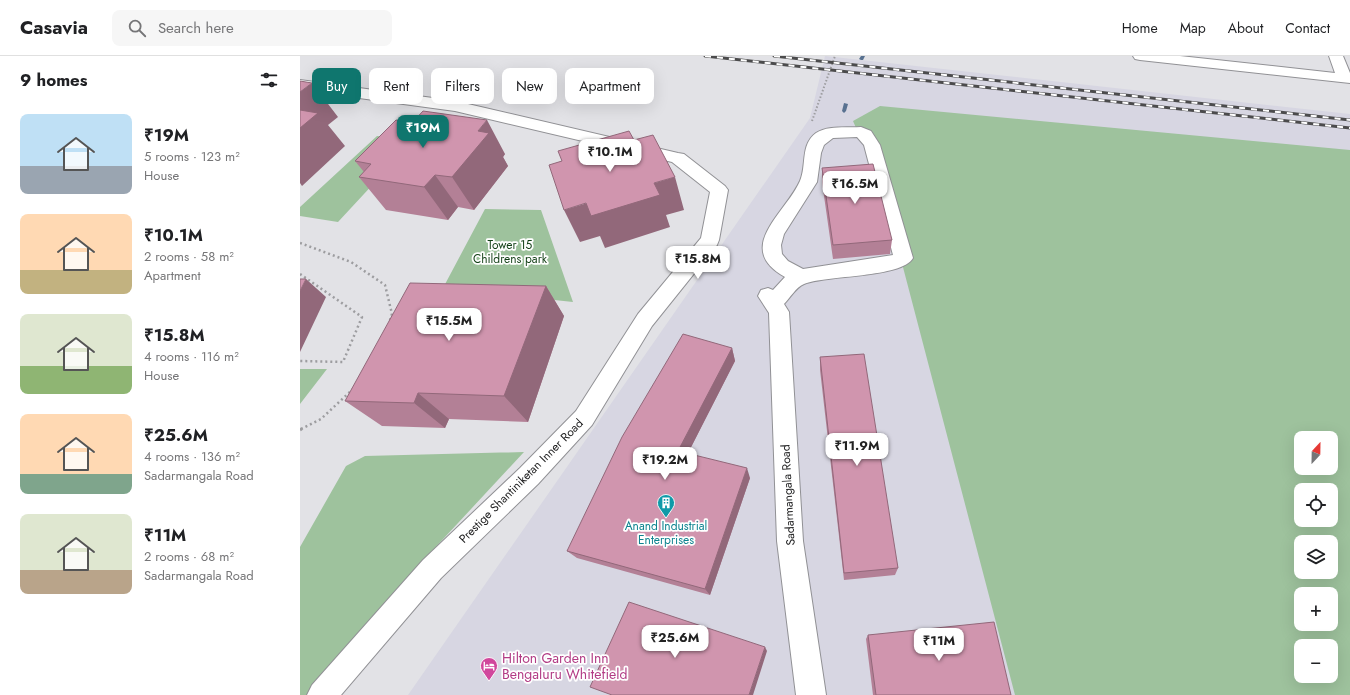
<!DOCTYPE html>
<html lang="en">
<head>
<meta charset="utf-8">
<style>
	:root { --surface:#fff; --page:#f6f6f6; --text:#202124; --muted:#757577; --line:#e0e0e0; --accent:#0f766e }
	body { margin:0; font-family:Jost,sans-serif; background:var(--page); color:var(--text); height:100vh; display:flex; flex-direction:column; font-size:15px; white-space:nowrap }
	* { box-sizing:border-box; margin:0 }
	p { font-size:13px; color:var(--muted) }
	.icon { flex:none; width:22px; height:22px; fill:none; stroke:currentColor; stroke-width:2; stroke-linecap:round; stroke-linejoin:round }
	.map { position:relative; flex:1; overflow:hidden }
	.details { display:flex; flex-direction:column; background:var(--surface); width:300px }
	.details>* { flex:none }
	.hud { position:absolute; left:12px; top:12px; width:380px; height:36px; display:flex; gap:8px }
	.needle { width:26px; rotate:22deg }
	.fabs { position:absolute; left:994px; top:375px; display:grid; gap:8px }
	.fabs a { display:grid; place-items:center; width:44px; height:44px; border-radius:8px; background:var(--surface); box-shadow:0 4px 16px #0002; font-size:20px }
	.price { position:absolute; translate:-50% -34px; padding:0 9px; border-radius:8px; background:#fff; color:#222; font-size:13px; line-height:26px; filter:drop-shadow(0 1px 2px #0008) }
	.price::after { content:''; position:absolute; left:50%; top:24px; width:12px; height:9px; margin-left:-6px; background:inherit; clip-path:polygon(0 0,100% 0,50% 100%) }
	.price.active { background:var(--accent); color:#fff }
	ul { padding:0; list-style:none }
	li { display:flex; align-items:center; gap:12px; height:100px; padding:0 20px }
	li span { display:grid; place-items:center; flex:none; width:112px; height:80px; border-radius:8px; color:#555 }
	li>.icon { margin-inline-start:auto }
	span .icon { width:48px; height:48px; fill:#fffc; stroke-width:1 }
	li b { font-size:17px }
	h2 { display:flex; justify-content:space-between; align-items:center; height:48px; padding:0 20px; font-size:17px }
	.chip { padding:0 14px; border-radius:8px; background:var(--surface); box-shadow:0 4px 16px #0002; font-size:14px; line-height:36px }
	.chip.active { background:var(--accent); color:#fff }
	header { display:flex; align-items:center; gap:24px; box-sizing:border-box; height:56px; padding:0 20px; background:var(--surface); border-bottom:1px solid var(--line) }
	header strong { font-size:19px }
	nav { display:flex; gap:22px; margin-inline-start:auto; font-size:14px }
	.search { width:280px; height:36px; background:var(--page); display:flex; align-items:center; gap:10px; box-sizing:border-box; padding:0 14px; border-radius:8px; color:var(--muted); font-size:15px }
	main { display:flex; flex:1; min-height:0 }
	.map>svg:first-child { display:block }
</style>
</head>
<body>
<header>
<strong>Casavia</strong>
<div class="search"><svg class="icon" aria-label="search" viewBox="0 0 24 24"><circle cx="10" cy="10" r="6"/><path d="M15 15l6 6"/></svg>Search here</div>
<nav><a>Home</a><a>Map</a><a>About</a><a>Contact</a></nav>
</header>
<main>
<section class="details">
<h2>9 homes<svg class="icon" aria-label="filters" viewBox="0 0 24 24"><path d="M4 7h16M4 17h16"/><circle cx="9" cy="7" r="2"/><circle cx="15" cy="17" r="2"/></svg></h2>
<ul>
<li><span style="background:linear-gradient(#bfe0f5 65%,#9aa5b1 0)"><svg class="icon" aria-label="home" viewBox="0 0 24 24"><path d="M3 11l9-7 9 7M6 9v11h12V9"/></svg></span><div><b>₹19M</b><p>5 rooms · 123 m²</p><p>House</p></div></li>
<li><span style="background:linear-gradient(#ffd9b3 70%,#c2b280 0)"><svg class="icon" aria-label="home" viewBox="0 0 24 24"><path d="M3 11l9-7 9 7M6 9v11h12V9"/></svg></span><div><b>₹10.1M</b><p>2 rooms · 58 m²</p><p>Apartment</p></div></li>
<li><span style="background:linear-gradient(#dfe7d0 65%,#8fb573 0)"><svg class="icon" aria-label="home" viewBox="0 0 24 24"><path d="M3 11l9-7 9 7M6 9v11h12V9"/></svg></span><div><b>₹15.8M</b><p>4 rooms · 116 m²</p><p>House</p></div></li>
<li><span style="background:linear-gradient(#ffd9b3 75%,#7fa58c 0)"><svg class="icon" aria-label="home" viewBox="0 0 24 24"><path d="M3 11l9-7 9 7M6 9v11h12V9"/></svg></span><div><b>₹25.6M</b><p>4 rooms · 136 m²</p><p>Sadarmangala Road</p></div></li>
<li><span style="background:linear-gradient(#dfe7d0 70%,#b9a48a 0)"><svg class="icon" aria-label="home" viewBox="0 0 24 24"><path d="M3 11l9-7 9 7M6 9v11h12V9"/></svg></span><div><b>₹11M</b><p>2 rooms · 68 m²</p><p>Sadarmangala Road</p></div></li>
</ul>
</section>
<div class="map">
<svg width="1050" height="639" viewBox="0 0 1050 639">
	<rect width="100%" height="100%" fill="#e2e2e6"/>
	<path fill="#d7d6e2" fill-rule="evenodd" d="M 525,0 L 1050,58 L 1050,639 L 108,639 L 510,62 ZM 1001,382 L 1031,382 L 1031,412 L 1001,412 ZM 1001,434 L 1031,434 L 1031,464 L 1001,464 ZM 1001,486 L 1031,486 L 1031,516 L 1001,516 ZM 1001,538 L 1031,538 L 1031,568 L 1001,568 ZM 1001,590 L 1031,590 L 1031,620 L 1001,620 Z"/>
	<path fill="#9ec29d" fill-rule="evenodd" d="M 580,50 L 1050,94 L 1050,639 L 715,639 L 582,131 L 553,65 ZM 1001,382 L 1031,382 L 1031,412 L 1001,412 ZM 1001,434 L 1031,434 L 1031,464 L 1001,464 ZM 1001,486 L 1031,486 L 1031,516 L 1001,516 ZM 1001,538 L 1031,538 L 1031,568 L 1001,568 ZM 1001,590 L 1031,590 L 1031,620 L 1001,620 Z
		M 77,80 L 115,83 L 38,166 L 0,160 L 0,151 Z
		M 185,153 L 241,154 L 273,246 L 143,232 Z
		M 0,313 L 27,313 L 0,348 Z
		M 224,396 L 119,509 L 7,639 L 0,639 L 0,491 L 46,410 L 65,400 Z"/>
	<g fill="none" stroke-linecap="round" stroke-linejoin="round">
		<path fill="#587190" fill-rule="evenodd" d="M 561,0 L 565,0 L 563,4 L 561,4 L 559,3 Z
			M 544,47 L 548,48 L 546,55 L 544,57 L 542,55 Z"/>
		<defs>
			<path id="minor" d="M 833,0 L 880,0 L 1035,17 L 1029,0 L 1043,0 L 1050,17 L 1050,27 L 840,4 L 835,3 Z
				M 0,24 L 155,45 L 378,97 L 384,98 L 425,130 L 428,134 L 419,184 L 417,189 L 352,270 L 292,369 L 238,428 L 141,522 L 41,639 L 7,639 L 12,629 L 123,504 L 220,412 L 276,355 L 338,258 L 401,182 L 410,136 L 372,106 L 155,55 L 0,34 Z
				M 561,71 L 571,75 L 580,89 L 613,202 C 602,222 526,219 504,228 C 496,231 490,242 484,248 L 489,256 L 503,485 L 526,639 L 496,639 L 477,485 L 469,257 L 458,240 L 461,234 L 468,232 L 473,234 L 485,221 C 433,192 486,157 500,125 C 507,109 500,89 516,77 C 528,69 547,72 561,71 ZM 557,81 L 564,89 L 593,199 L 503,213 L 488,205 L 482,198 L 481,189 L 484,178 L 517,126 L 521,97 L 524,89 L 533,82 Z"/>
		</defs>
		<use href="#minor" stroke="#919195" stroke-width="2"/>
		<path stroke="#9d9da0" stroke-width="2" stroke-dasharray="1.5 2" stroke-linecap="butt" d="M 512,65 L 535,0"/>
		<path stroke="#9d9da0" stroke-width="2.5" stroke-dasharray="2 3" stroke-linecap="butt" d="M 0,187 L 51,206 L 85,229 L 92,258 L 90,264
			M 0,218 L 62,261 L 43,306 L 0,305
			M 1,373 L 21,363 L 53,333"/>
		<path stroke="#9d9da0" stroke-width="3" stroke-dasharray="2.5 3.5" stroke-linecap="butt" d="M 0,374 L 3,372"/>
		<use href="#minor" fill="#fff" fill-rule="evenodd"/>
		<defs>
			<path id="rail" d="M 405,0 L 1050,72
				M 474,0 L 1050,64"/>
		</defs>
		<use href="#rail" stroke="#4b4b4c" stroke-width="3"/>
		<use href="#rail" stroke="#fff" stroke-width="2" stroke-dasharray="6" stroke-linecap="butt"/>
	</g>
	<path fill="#b38096" d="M 112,67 L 205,98 L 203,101 L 208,110 L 174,154 L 158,151 L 148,164 L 86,154 L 59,121 L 64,116 L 55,105 Z
		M 522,112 L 592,184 L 590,198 L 533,203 L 522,126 Z
		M 246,230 L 264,260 L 228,366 L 149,363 L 145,372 L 82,370 L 45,345 Z
		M 432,292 L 435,305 L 388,397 L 450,422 L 410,539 L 277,502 L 267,495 Z
		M 520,301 L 598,512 L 595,519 L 544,524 L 520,314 Z
		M 568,579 L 711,639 L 573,639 L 566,583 Z"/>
	<path fill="#92687a" d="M 12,27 L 38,61 L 28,69 L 45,90 L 2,130 L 0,127 L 0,36 Z
		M 187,64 L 205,98 L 203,101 L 208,110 L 174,154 L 152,121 L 178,75 Z
		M 135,119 L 158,151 L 148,164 L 124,131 Z
		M 375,121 L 384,154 L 366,159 L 370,171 L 305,192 L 300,180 L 280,186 L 264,154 Z
		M 6,223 L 26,241 L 0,296 L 0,235 Z
		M 246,230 L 264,260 L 228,366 L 204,340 Z
		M 432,292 L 435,305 L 384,405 L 378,395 Z
		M 118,337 L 149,363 L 145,372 L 114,347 Z
		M 447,412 L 450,422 L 410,539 L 405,533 Z
		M 465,591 L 467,595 L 453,639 L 449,639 Z"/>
	<path fill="#d095ae" stroke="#92687a" d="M 0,25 L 12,27 L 0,36 Z
		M 0,54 L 18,57 L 0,72 Z
		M 123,55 L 187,64 L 178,75 L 189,77 L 152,121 L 135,119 L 124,131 L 59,121 L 71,108 L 55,105 L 96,64 L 112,67 Z
		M 329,75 L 334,84 L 353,79 L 375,121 L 354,127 L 360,139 L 291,160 L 286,147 L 264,154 L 249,109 L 262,105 L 258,95 Z
		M 573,108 L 592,184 L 533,189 L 522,112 Z
		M 0,223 L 6,223 L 0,235 Z
		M 110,227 L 246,230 L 204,340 L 118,337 L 114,347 L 45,345 Z
		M 383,278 L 432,292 L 378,395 L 447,412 L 405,533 L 267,495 L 322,381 Z
		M 564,298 L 598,512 L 544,517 L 520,301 Z
		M 329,546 L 465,591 L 449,639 L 312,639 L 290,631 Z
		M 694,566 L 711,639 L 576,639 L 568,579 Z"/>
	<defs>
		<symbol id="building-pin" viewBox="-11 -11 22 30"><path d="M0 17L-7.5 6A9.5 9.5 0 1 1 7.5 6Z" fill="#0f9aa8" stroke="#fff"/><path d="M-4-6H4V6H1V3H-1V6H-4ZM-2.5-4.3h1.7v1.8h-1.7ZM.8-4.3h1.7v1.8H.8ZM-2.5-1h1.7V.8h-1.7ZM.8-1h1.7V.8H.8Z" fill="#fff"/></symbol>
		<symbol id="hotel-pin" viewBox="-11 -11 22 30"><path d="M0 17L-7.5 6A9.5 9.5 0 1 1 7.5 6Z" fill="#d1479c" stroke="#fff"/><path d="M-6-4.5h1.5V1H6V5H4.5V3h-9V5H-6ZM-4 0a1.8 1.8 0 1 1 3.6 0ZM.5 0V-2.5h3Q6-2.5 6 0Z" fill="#fff"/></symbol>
	</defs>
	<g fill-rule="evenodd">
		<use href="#building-pin" x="356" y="437" width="20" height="27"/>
		<use href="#hotel-pin" x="179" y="600" width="20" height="27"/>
	</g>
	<g text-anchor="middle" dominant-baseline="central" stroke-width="3.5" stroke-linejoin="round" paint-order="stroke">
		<g font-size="12" fill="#103e14" stroke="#fff">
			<text x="210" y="189">Tower 15<tspan x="210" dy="14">Childrens park</tspan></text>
		</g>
		<g font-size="12" fill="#202021" stroke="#fff">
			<text transform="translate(221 425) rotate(-45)">Prestige Shantiniketan Inner Road</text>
			<text transform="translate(488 439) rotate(-93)">Sadarmangala Road</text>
		</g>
		<g font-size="12" fill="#0d838f" stroke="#fff">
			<text x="366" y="470">Anand Industrial<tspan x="366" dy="14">Enterprises</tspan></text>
		</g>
		<g font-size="14" fill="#b23c85" stroke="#fff" text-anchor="start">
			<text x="202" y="602">Hilton Garden Inn<tspan x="202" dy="16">Bengaluru Whitefield</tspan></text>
		</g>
	</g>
</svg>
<div class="fabs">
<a><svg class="needle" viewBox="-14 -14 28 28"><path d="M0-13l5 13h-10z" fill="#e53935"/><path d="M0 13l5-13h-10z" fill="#757577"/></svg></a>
<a><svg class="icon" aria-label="locate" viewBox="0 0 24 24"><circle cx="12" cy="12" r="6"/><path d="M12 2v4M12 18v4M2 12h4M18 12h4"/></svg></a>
<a><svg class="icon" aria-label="layers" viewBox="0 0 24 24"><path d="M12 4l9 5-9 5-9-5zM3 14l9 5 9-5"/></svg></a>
<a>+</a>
<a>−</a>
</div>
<b class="price active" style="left:123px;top:93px">₹19M</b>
<b class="price" style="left:310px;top:117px">₹10.1M</b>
<b class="price" style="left:555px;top:149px">₹16.5M</b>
<b class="price" style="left:398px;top:224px">₹15.8M</b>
<b class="price" style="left:149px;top:286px">₹15.5M</b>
<b class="price" style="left:557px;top:411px">₹11.9M</b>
<b class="price" style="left:365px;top:425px">₹19.2M</b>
<b class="price" style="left:375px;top:603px">₹25.6M</b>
<b class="price" style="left:639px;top:606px">₹11M</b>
<div class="hud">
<a class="chip active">Buy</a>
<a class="chip">Rent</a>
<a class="chip">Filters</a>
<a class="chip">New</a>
<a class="chip">Apartment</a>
</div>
</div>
</main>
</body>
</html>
